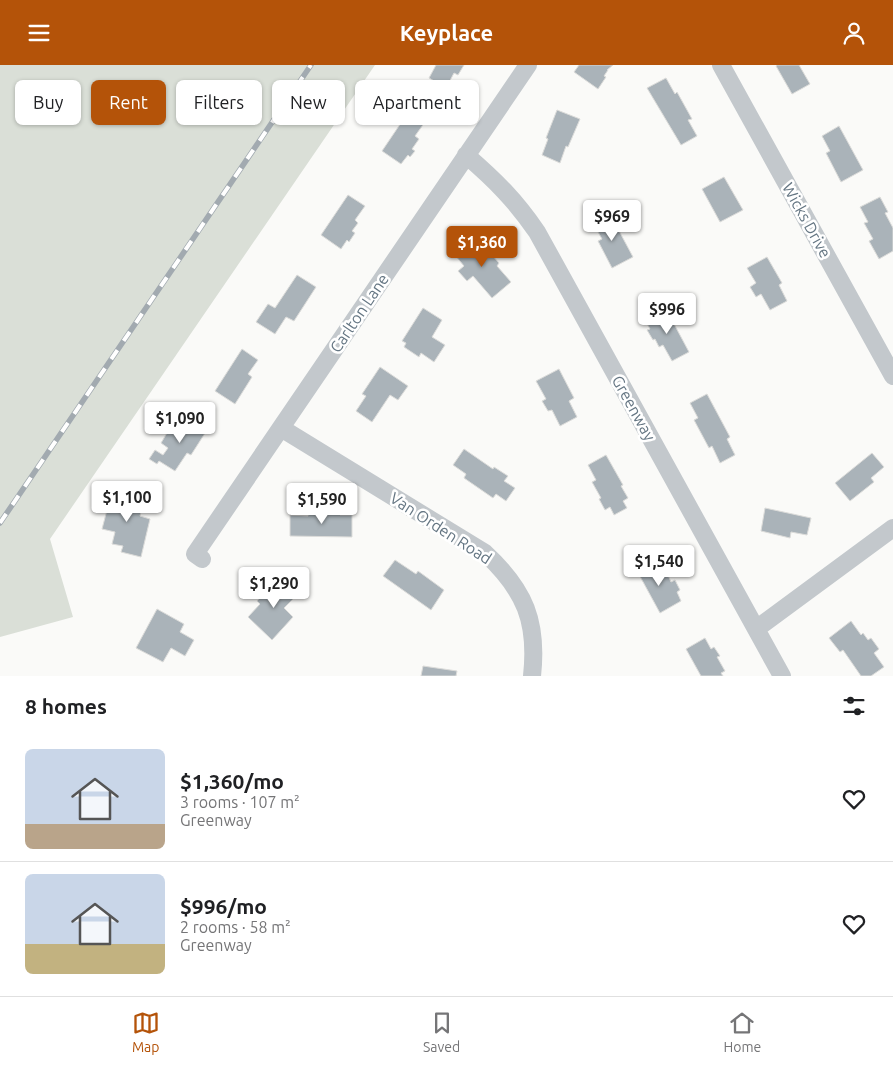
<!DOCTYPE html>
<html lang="en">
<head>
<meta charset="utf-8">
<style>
	:root { --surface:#fff; --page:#f2f2f2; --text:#202124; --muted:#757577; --line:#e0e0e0; --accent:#b45309 }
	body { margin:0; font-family:Ubuntu,sans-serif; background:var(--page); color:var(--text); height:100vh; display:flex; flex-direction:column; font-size:19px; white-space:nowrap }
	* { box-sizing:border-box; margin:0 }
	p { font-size:16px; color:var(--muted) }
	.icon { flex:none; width:28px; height:28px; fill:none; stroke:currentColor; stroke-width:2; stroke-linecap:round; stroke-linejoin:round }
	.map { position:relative; height:611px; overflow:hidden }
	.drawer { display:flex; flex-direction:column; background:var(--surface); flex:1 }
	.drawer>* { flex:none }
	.banner { position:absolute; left:15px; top:15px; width:500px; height:45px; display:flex; gap:10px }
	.price { position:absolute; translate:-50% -42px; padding:0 11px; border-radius:5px; background:#fff; color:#222; font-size:16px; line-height:32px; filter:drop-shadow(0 1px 2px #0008) }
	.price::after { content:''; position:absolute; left:50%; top:30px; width:15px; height:11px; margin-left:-8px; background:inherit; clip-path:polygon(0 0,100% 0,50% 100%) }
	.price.on { background:var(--accent); color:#fff }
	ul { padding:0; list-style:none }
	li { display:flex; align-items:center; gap:15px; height:125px; padding:0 25px }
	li+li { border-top:1px solid var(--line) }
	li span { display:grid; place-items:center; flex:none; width:140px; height:100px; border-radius:8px; color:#555 }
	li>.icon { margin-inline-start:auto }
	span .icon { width:60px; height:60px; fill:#fffc; stroke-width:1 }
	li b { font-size:21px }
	h2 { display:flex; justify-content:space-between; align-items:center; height:60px; padding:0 25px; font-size:21px }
	.tag { padding:0 18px; border-radius:8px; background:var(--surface); box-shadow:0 1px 4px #0004; font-size:18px; line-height:45px }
	.tag.on { background:var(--accent); color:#fff }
	header { display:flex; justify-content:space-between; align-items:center; height:65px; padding:0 25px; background:var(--accent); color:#fff; font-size:22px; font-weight:700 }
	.dock { display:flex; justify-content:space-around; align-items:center; height:70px; border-top:1px solid var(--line); background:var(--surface); font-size:14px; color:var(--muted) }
	.dock a { display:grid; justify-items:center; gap:2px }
	.dock .on { color:var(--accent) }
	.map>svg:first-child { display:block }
</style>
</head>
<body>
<header><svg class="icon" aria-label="menu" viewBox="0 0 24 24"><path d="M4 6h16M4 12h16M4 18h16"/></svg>Keyplace<svg class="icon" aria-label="person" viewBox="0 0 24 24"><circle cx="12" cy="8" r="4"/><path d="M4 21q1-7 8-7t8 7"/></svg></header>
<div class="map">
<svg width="893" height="611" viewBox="0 0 893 611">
	<rect width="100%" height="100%" fill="#fafaf8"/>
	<path fill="#dadfd7" d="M 0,0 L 375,0 L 50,474 L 73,552 L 0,572 Z"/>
	<path fill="#aab3b9" stroke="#dcdcda" d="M 436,0 L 464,0 L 458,10 L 454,8 L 446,23 L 429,13 Z
		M 579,0 L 613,0 L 607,5 L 608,5 L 604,11 L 606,12 L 598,24 L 574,7 Z
		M 777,0 L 799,0 L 810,19 L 792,29 L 776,1 Z
		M 666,13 L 675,29 L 677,27 L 692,54 L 688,55 L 697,71 L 681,80 L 647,23 Z
		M 557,45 L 580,54 L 568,82 L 566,81 L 560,98 L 542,90 L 548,74 L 546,73 Z
		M 409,46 L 425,57 L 415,71 L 419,74 L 412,84 L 415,86 L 410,92 L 408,90 L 401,99 L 382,86 Z
		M 839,61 L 863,105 L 841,117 L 826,88 L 830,86 L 822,71 Z
		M 724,112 L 743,145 L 720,157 L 702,124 Z
		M 348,130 L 365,141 L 355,155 L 358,158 L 352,166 L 355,168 L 349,177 L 347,175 L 341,184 L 321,170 Z
		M 880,132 L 888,147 L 885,148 L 893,163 L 893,186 L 879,194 L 869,176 L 873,174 L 864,158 L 868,157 L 860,142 Z
		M 610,149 L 633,192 L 612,203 L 598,176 L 602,174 L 593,158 Z
		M 476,172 L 499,198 L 497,201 L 511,217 L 492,233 L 473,211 L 467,216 L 458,206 L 464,201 L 455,190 Z
		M 767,192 L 782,218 L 779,220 L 787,236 L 770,245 L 761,229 L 756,232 L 750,222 L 756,218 L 747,203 Z
		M 297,210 L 316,222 L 294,256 L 286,252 L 275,269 L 256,257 L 268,239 L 275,243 Z
		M 423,243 L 442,255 L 432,272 L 445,280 L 434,297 L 421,288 L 419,292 L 404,282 L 406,278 L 402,276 Z
		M 666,244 L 689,287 L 672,296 L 663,280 L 659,282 L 655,274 L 653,275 L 647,265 L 650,264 L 645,255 Z
		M 242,284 L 258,295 L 248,309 L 252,312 L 235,339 L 215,326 Z
		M 380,302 L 408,321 L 398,335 L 390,330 L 372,357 L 356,346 L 366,331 L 362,329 Z
		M 559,304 L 574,333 L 569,336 L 577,352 L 560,361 L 552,345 L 548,346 L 542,336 L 546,334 L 536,316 Z
		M 707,329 L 730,372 L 727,374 L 735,390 L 720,398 L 712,381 L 709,383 L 694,355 L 698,353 L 690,338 Z
		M 188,352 L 207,365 L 191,390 L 187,388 L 175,406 L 159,396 L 157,399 L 149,394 L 155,385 L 163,390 L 168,383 L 161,378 L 170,363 L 175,366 L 177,364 L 179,365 Z
		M 464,384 L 493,404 L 494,402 L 508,411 L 504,416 L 515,423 L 506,436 L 496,429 L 493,433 L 464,413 L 466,409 L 453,400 Z
		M 872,388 L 884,402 L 871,413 L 874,417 L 850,436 L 835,418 Z
		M 606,390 L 623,420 L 621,421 L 628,433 L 623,436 L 627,443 L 614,450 L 610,442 L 605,445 L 599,434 L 601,433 L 592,417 L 596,415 L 588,400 Z
		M 112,426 L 144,434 L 140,451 L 150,454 L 141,492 L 121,487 L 123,481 L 112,479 L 115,467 L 102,464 Z
		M 765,443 L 811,453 L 807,470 L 791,467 L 790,473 L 761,466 Z
		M 308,446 L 340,447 L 340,450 L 352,450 L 352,472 L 290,471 L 290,450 L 308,451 Z
		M 395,495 L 416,509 L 418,506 L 444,525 L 431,545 L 383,511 Z
		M 653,495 L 662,511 L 667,508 L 671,517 L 675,515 L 680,525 L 677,527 L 681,536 L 660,548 L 636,504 Z
		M 279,513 L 297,530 L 284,543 L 293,552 L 272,575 L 248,552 L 260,539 L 257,536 Z
		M 157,544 L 184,559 L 180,567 L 194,575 L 185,591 L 171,583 L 163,597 L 136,583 Z
		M 851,556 L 861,570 L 863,568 L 868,575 L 871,573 L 879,584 L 874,588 L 884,602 L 871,611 L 861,611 L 843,585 L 840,587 L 829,573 Z
		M 705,573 L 711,584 L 714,582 L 720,591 L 717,592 L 725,606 L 721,608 L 723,611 L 701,611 L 686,584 Z
		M 423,601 L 457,606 L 456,611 L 421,611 Z"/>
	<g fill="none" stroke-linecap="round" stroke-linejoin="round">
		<path stroke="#c3c8cc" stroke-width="18" d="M 721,0 L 893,311
			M 466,90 C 496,116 515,135 537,167 L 782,611
			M 281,363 L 485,488 C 525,525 538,557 532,611
			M 202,494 L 195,489 L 528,0
			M 756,564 L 893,463"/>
		<defs>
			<path id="rail" d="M 0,458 L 311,0"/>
		</defs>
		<use href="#rail" stroke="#a2aab0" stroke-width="5.5"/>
		<use href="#rail" stroke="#fff" stroke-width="4" stroke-dasharray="11" stroke-linecap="butt"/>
	</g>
	<g text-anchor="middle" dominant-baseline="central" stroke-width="5" stroke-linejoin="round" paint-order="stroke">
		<g font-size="16" fill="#657683" stroke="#fff">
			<text transform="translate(807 155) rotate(61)">Wicks Drive</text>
			<text transform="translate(359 248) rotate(-56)">Carlton Lane</text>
			<text transform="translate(634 343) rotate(61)">Greenway</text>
			<text transform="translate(441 463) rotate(33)">Van Orden Road</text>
		</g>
	</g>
</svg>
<b class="price" style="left:612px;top:177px">$969</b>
<b class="price on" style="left:482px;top:203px">$1,360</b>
<b class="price" style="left:667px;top:270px">$996</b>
<b class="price" style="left:180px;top:379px">$1,090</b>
<b class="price" style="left:127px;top:458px">$1,100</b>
<b class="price" style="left:322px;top:460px">$1,590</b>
<b class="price" style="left:659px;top:522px">$1,540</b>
<b class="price" style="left:274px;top:544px">$1,290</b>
<div class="banner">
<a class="tag">Buy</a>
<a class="tag on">Rent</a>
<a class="tag">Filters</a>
<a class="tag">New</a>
<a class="tag">Apartment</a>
</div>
</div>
<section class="drawer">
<h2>8 homes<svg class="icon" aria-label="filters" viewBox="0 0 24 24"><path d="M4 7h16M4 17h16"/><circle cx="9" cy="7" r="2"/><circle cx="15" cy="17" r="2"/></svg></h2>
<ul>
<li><span style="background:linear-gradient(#c9d6e8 75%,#b9a48a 0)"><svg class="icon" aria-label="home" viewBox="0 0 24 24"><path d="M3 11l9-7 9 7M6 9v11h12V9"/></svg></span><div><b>$1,360/mo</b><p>3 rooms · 107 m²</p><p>Greenway</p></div><svg class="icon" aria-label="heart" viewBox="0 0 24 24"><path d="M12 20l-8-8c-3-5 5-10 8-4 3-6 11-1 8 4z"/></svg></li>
<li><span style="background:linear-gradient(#c9d6e8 70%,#c2b280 0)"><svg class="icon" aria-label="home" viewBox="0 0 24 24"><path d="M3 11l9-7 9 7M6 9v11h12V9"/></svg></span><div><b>$996/mo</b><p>2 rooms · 58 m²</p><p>Greenway</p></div><svg class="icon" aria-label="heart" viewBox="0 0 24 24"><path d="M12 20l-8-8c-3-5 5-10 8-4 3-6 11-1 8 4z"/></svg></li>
</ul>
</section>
<nav class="dock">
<a class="on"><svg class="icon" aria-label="map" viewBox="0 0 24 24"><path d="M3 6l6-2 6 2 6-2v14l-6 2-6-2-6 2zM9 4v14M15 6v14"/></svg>Map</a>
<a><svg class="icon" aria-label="saved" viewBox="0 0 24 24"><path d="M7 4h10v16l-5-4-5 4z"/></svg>Saved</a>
<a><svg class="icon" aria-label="home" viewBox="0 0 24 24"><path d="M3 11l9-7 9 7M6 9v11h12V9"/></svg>Home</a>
</nav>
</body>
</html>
